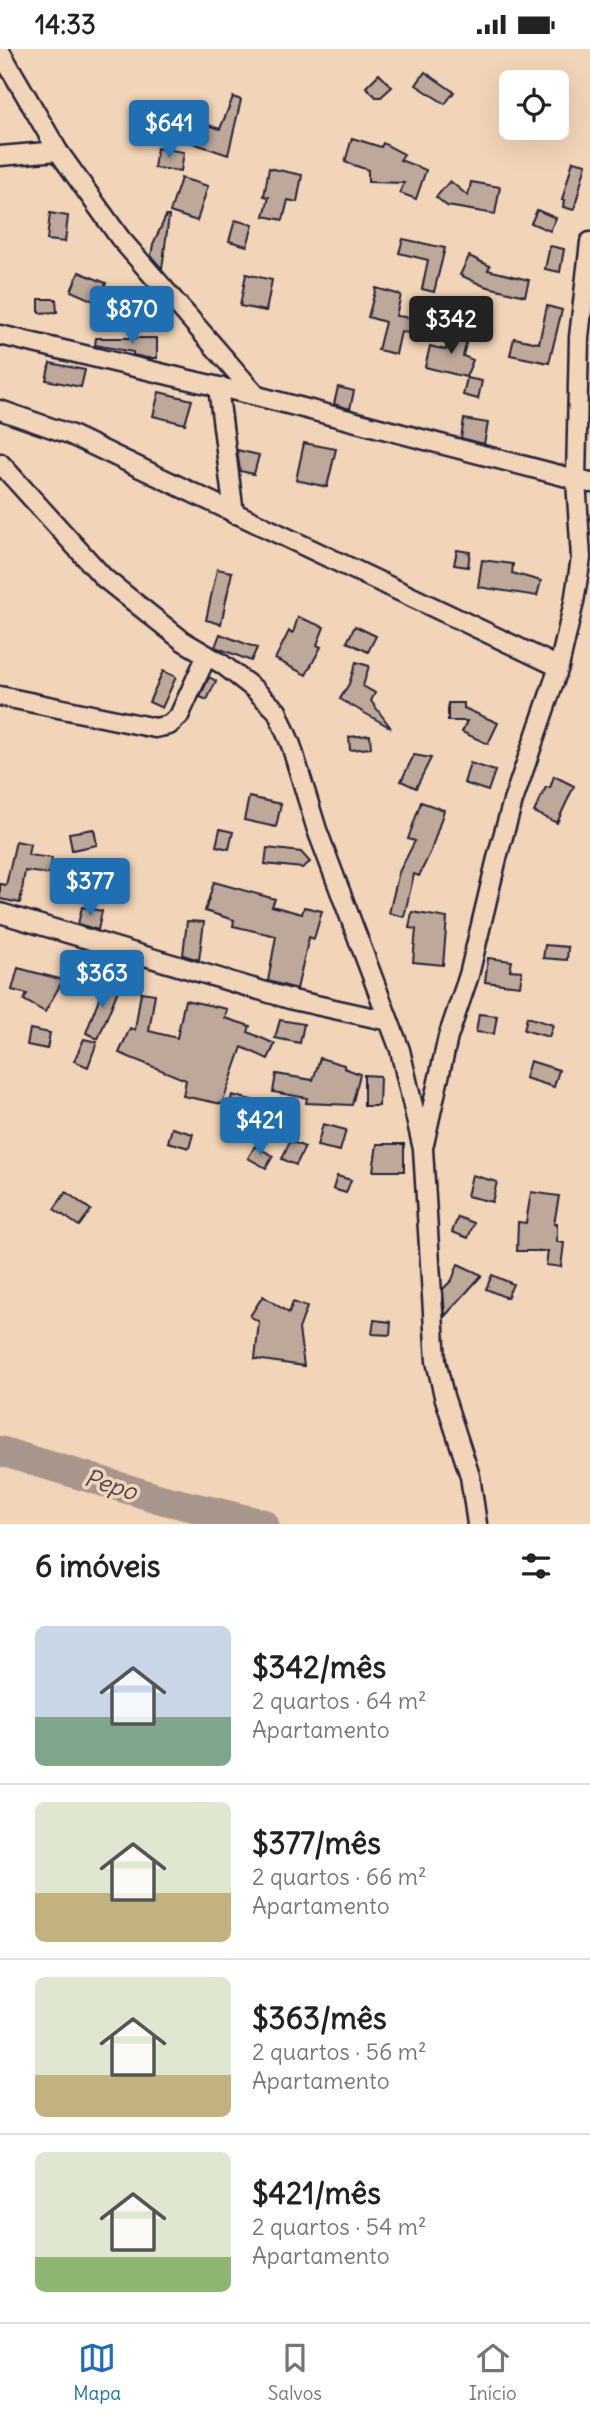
<!DOCTYPE html>
<html lang="pt">
<head>
<meta charset="utf-8">
<style>
	:root { --surface:#fff; --page:#f6f6f6; --text:#222; --muted:#767676; --line:#e0e0e0; --accent:#1f6fb2 }
	body { margin:0; font-family:Delius,sans-serif; background:var(--page); color:var(--text); height:100vh; display:flex; flex-direction:column; font-size:26px; white-space:nowrap }
	* { box-sizing:border-box; margin:0 }
	p { font-size:23px; color:var(--muted) }
	.icon { flex:none; width:38px; height:38px; fill:none; stroke:currentColor; stroke-width:2; stroke-linecap:round; stroke-linejoin:round }
	.map { position:relative; height:1475px; overflow:hidden }
	.sheet { display:flex; flex-direction:column; background:var(--surface); flex:1 }
	.sheet>* { flex:none }
	.tools { position:absolute; left:499px; top:21px; display:grid; gap:14px }
	.tools a { display:grid; place-items:center; width:70px; height:70px; border-radius:10px; background:var(--surface); box-shadow:0 7px 28px #0002; font-size:35px }
	.price { position:absolute; translate:-50% -60px; padding:0 16px; border-radius:7px; background:var(--accent); color:#fff; font-size:23px; line-height:46px; filter:drop-shadow(0 2px 4px #0008) }
	.price::after { content:''; position:absolute; left:50%; top:42px; width:21px; height:16px; margin-left:-10px; background:inherit; clip-path:polygon(0 0,100% 0,50% 100%) }
	.price.active { background:#222; color:#fff }
	ul { padding:0; list-style:none }
	li { display:flex; align-items:center; gap:21px; height:175px; padding:0 35px }
	li+li { border-top:2px solid var(--line) }
	li span { display:grid; place-items:center; flex:none; width:196px; height:140px; border-radius:10px; color:#555 }
	li>.icon { margin-inline-start:auto }
	span .icon { width:84px; height:84px; fill:#fffc; stroke-width:1 }
	li b { font-size:30px }
	h2 { display:flex; justify-content:space-between; align-items:center; height:84px; padding:0 35px; font-size:30px }
	.status { display:flex; justify-content:space-between; align-items:center; height:49px; padding:0 35px; background:var(--surface); direction:ltr }
	.status svg { height:19px; fill:currentColor }
	.tab-bar { display:flex; justify-content:space-around; align-items:center; height:98px; border-top:2px solid var(--line); background:var(--surface); font-size:19px; color:var(--muted) }
	.tab-bar a { display:grid; justify-items:center; gap:4px }
	.tab-bar .active { color:var(--accent) }
	.map>svg:first-child { display:block }
</style>
</head>
<body>
<div class="status"><b>14:33</b><svg viewBox="0 0 49 12"><path d="M0 12V9h3v3zM5 12V6h3v6zM10 12V3h3v9zM15 12V0h3v12zM26 1h20v11H26zM47 4h2v5h-2z"/></svg></div>
<div class="map">
<svg width="590" height="1475" viewBox="0 0 590 1475">
	<rect width="100%" height="100%" fill="#f2d5b8"/>
	<filter id="ink" filterUnits="userSpaceOnUse"><feTurbulence type="fractalNoise" baseFrequency=".0143" numOctaves="2"/><feDisplacementMap in="SourceGraphic" scale="14" xChannelSelector="R" yChannelSelector="G"/><feConvolveMatrix kernelMatrix="1 2 1 2 8 2 1 2 1" color-interpolation-filters="sRGB"/></filter>
	<g filter="url(#ink)">
		<g fill="none" stroke-linecap="round" stroke-linejoin="round">
			<path stroke="#a8958b" stroke-width="30" d="M 0,1402 L 164,1451 L 264,1475"/>
		</g>
		<path fill="#bea899" stroke="#22223b" stroke-width="2" d="M 425,23 L 454,43 L 445,55 L 416,36 Z
			M 379,25 L 392,38 L 381,48 L 376,48 L 366,38 Z
			M 233,48 L 241,51 L 228,106 L 190,93 L 197,72 L 220,80 Z
			M 352,89 L 381,98 L 383,94 L 404,105 L 400,111 L 426,121 L 416,150 L 400,144 L 404,134 L 368,133 L 368,121 L 345,113 Z
			M 157,99 L 184,103 L 181,122 L 154,119 Z
			M 573,112 L 586,115 L 574,161 L 563,158 L 564,151 L 562,151 Z
			M 269,119 L 302,126 L 297,153 L 288,151 L 283,171 L 264,167 L 269,148 L 264,147 Z
			M 181,129 L 208,137 L 197,172 L 170,163 Z
			M 450,132 L 468,147 L 471,133 L 500,138 L 495,165 L 447,157 L 436,148 Z
			M 537,161 L 556,169 L 550,182 L 531,174 Z
			M 50,164 L 68,167 L 65,193 L 47,191 Z
			M 166,167 L 169,167 L 162,220 L 151,207 L 153,195 Z
			M 235,171 L 253,176 L 247,197 L 229,192 Z
			M 403,190 L 445,199 L 434,243 L 422,240 L 428,211 L 399,204 Z
			M 550,197 L 564,200 L 560,223 L 545,220 Z
			M 469,207 L 490,217 L 488,221 L 529,231 L 525,247 L 484,237 L 460,226 Z
			M 79,223 L 106,234 L 98,254 L 71,242 Z
			M 246,225 L 272,231 L 266,262 L 240,257 Z
			M 376,239 L 401,246 L 396,267 L 423,270 L 421,285 L 401,283 L 396,305 L 378,301 L 385,273 L 368,268 Z
			M 39,250 L 56,250 L 57,263 L 39,264 Z
			M 547,257 L 562,261 L 549,314 L 510,306 L 514,289 L 539,294 Z
			M 449,283 L 468,286 L 463,307 L 473,311 L 466,328 L 425,318 L 430,297 L 446,301 Z
			M 96,289 L 157,289 L 157,309 L 147,309 L 133,306 L 133,303 L 95,296 Z
			M 50,314 L 85,321 L 81,338 L 46,331 Z
			M 467,329 L 482,332 L 478,350 L 463,346 Z
			M 338,338 L 354,342 L 350,360 L 334,355 Z
			M 159,343 L 192,351 L 185,375 L 153,367 Z
			M 464,370 L 488,374 L 484,395 L 461,389 Z
			M 304,394 L 336,400 L 327,438 L 296,431 Z
			M 237,401 L 259,406 L 254,425 L 240,422 Z
			M 457,501 L 470,503 L 468,518 L 454,516 Z
			M 482,511 L 513,515 L 512,524 L 541,532 L 537,547 L 478,538 Z
			M 217,520 L 232,523 L 221,575 L 206,571 Z
			M 298,568 L 324,578 L 317,596 L 321,598 L 306,626 L 275,610 L 289,582 L 293,584 Z
			M 355,577 L 376,587 L 368,603 L 347,593 Z
			M 220,585 L 257,599 L 251,612 L 215,598 Z
			M 356,613 L 369,617 L 363,637 L 375,644 L 371,652 L 391,679 L 340,650 L 349,635 Z
			M 163,622 L 176,628 L 162,659 L 149,653 Z
			M 209,628 L 216,632 L 207,651 L 200,648 Z
			M 448,654 L 464,654 L 464,659 L 498,674 L 488,695 L 462,683 L 467,672 L 448,672 Z
			M 370,686 L 371,699 L 350,701 L 349,688 Z
			M 414,706 L 431,709 L 416,739 L 401,732 Z
			M 470,714 L 495,722 L 488,742 L 464,734 Z
			M 554,727 L 574,737 L 557,774 L 534,763 L 546,738 L 550,739 Z
			M 249,748 L 281,755 L 276,778 L 244,771 Z
			M 421,753 L 444,761 L 431,802 L 419,827 L 414,825 L 404,868 L 389,864 L 399,823 L 415,792 L 408,790 Z
			M 94,780 L 97,796 L 72,801 L 69,784 Z
			M 220,780 L 233,783 L 229,800 L 216,797 Z
			M 16,792 L 30,795 L 28,806 L 52,809 L 50,825 L 25,822 L 20,854 L 0,850 L 0,835 L 6,836 Z
			M 267,799 L 301,803 L 310,813 L 302,819 L 265,815 Z
			M 214,833 L 275,850 L 272,857 L 302,865 L 304,858 L 322,862 L 314,890 L 309,888 L 297,940 L 268,932 L 276,887 L 233,877 L 234,871 L 205,862 Z
			M 82,858 L 102,862 L 98,881 L 78,875 Z
			M 412,863 L 447,869 L 443,916 L 413,913 L 416,880 L 409,879 Z
			M 187,872 L 204,873 L 199,911 L 183,906 Z
			M 545,896 L 568,898 L 567,911 L 543,909 Z
			M 488,909 L 512,912 L 510,921 L 522,922 L 520,937 L 485,933 Z
			M 18,919 L 63,931 L 45,963 L 24,951 L 27,945 L 12,941 Z
			M 105,933 L 119,939 L 98,990 L 86,984 Z
			M 141,943 L 155,945 L 149,982 L 177,989 L 185,951 L 227,960 L 225,969 L 250,977 L 248,983 L 275,995 L 268,1010 L 242,998 L 222,1055 L 183,1047 L 186,1031 L 119,1004 L 130,979 L 135,981 Z
			M 479,965 L 497,967 L 494,985 L 476,983 Z
			M 527,968 L 553,976 L 549,988 L 524,981 Z
			M 280,971 L 304,975 L 300,994 L 275,989 Z
			M 30,980 L 50,984 L 47,1000 L 27,996 Z
			M 84,990 L 97,993 L 88,1018 L 74,1012 Z
			M 320,1009 L 344,1016 L 344,1019 L 360,1025 L 352,1056 L 306,1054 L 307,1049 L 273,1043 L 276,1025 L 313,1031 Z
			M 530,1012 L 559,1021 L 554,1038 L 525,1029 Z
			M 364,1026 L 380,1027 L 379,1057 L 364,1057 Z
			M 232,1046 L 259,1053 L 257,1069 L 228,1062 Z
			M 323,1075 L 346,1081 L 340,1102 L 317,1097 Z
			M 172,1079 L 193,1085 L 189,1099 L 168,1093 Z
			M 290,1092 L 305,1098 L 296,1116 L 282,1110 Z
			M 377,1095 L 404,1095 L 404,1122 L 373,1122 Z
			M 255,1097 L 273,1107 L 266,1119 L 248,1109 Z
			M 472,1126 L 497,1133 L 492,1153 L 467,1147 Z
			M 337,1127 L 351,1131 L 346,1144 L 333,1140 Z
			M 66,1143 L 91,1161 L 79,1177 L 54,1160 Z
			M 531,1143 L 559,1147 L 554,1175 L 557,1175 L 557,1193 L 564,1194 L 561,1218 L 546,1216 L 548,1202 L 517,1202 L 518,1173 L 526,1174 Z
			M 458,1168 L 474,1174 L 468,1189 L 452,1183 Z
			M 458,1215 L 482,1226 L 445,1267 L 443,1240 L 452,1231 Z
			M 492,1226 L 513,1235 L 507,1249 L 486,1240 Z
			M 263,1247 L 289,1264 L 293,1253 L 307,1258 L 299,1280 L 304,1317 L 255,1310 L 259,1273 L 250,1267 Z
			M 374,1271 L 391,1273 L 390,1286 L 372,1285 Z"/>
		<g fill="none" stroke-linecap="round" stroke-linejoin="round">
			<defs>
				<path id="street" d="M 0,2 L 58,102 L 120,189 L 257,347
					M 0,107 L 58,102
					M 0,286 L 257,347 L 590,434
					M 218,338 L 234,465
					M 0,361 L 69,385 L 559,618
					M 0,414 L 104,529 L 183,592 L 222,615 L 253,639 L 277,662 L 291,696 L 317,781 L 400,1001 L 423,1100 L 436,1312 L 444,1347 L 470,1427 L 477,1475
					M 0,647 L 155,679 L 169,676 L 179,667 L 207,606
					M 0,864 L 293,951 L 389,972
					M 424,1095 L 448,988 L 469,926 L 498,805 L 513,752 L 559,618 L 574,553 L 581,509 L 576,431 L 579,288 L 590,193"/>
			</defs>
			<use href="#street" stroke="#22223b" stroke-width="23"/>
			<use href="#street" stroke="#f2d5b8" stroke-width="18"/>
		</g>
	</g>
	<g text-anchor="middle" dominant-baseline="central" stroke-width="7" stroke-linejoin="round" paint-order="stroke">
		<g font-size="24" font-style="italic" fill="#4a4453" stroke="#f2d5b8">
			<text transform="translate(111 1435) rotate(17)">Pepo</text>
		</g>
	</g>
</svg>
<div class="tools">
<a><svg class="icon" aria-label="locate" viewBox="0 0 24 24"><circle cx="12" cy="12" r="6"/><path d="M12 2v4M12 18v4M2 12h4M18 12h4"/></svg></a>
</div>
<b class="price" style="left:169px;top:111px">$641</b>
<b class="price" style="left:132px;top:297px">$870</b>
<b class="price active" style="left:451px;top:307px">$342</b>
<b class="price" style="left:90px;top:869px">$377</b>
<b class="price" style="left:102px;top:961px">$363</b>
<b class="price" style="left:260px;top:1108px">$421</b>
</div>
<section class="sheet">
<h2>6 imóveis<svg class="icon" aria-label="filters" viewBox="0 0 24 24"><path d="M4 7h16M4 17h16"/><circle cx="9" cy="7" r="2"/><circle cx="15" cy="17" r="2"/></svg></h2>
<ul>
<li><span style="background:linear-gradient(#c9d6e8 65%,#7fa58c 0)"><svg class="icon" aria-label="home" viewBox="0 0 24 24"><path d="M3 11l9-7 9 7M6 9v11h12V9"/></svg></span><div><b>$342/mês</b><p>2 quartos · 64 m²</p><p>Apartamento</p></div></li>
<li><span style="background:linear-gradient(#dfe7d0 65%,#c2b280 0)"><svg class="icon" aria-label="home" viewBox="0 0 24 24"><path d="M3 11l9-7 9 7M6 9v11h12V9"/></svg></span><div><b>$377/mês</b><p>2 quartos · 66 m²</p><p>Apartamento</p></div></li>
<li><span style="background:linear-gradient(#dfe7d0 70%,#c2b280 0)"><svg class="icon" aria-label="home" viewBox="0 0 24 24"><path d="M3 11l9-7 9 7M6 9v11h12V9"/></svg></span><div><b>$363/mês</b><p>2 quartos · 56 m²</p><p>Apartamento</p></div></li>
<li><span style="background:linear-gradient(#dfe7d0 75%,#8fb573 0)"><svg class="icon" aria-label="home" viewBox="0 0 24 24"><path d="M3 11l9-7 9 7M6 9v11h12V9"/></svg></span><div><b>$421/mês</b><p>2 quartos · 54 m²</p><p>Apartamento</p></div></li>
</ul>
</section>
<nav class="tab-bar">
<a class="active"><svg class="icon" aria-label="map" viewBox="0 0 24 24"><path d="M3 6l6-2 6 2 6-2v14l-6 2-6-2-6 2zM9 4v14M15 6v14"/></svg>Mapa</a>
<a><svg class="icon" aria-label="saved" viewBox="0 0 24 24"><path d="M7 4h10v16l-5-4-5 4z"/></svg>Salvos</a>
<a><svg class="icon" aria-label="home" viewBox="0 0 24 24"><path d="M3 11l9-7 9 7M6 9v11h12V9"/></svg>Início</a>
</nav>
</body>
</html>
